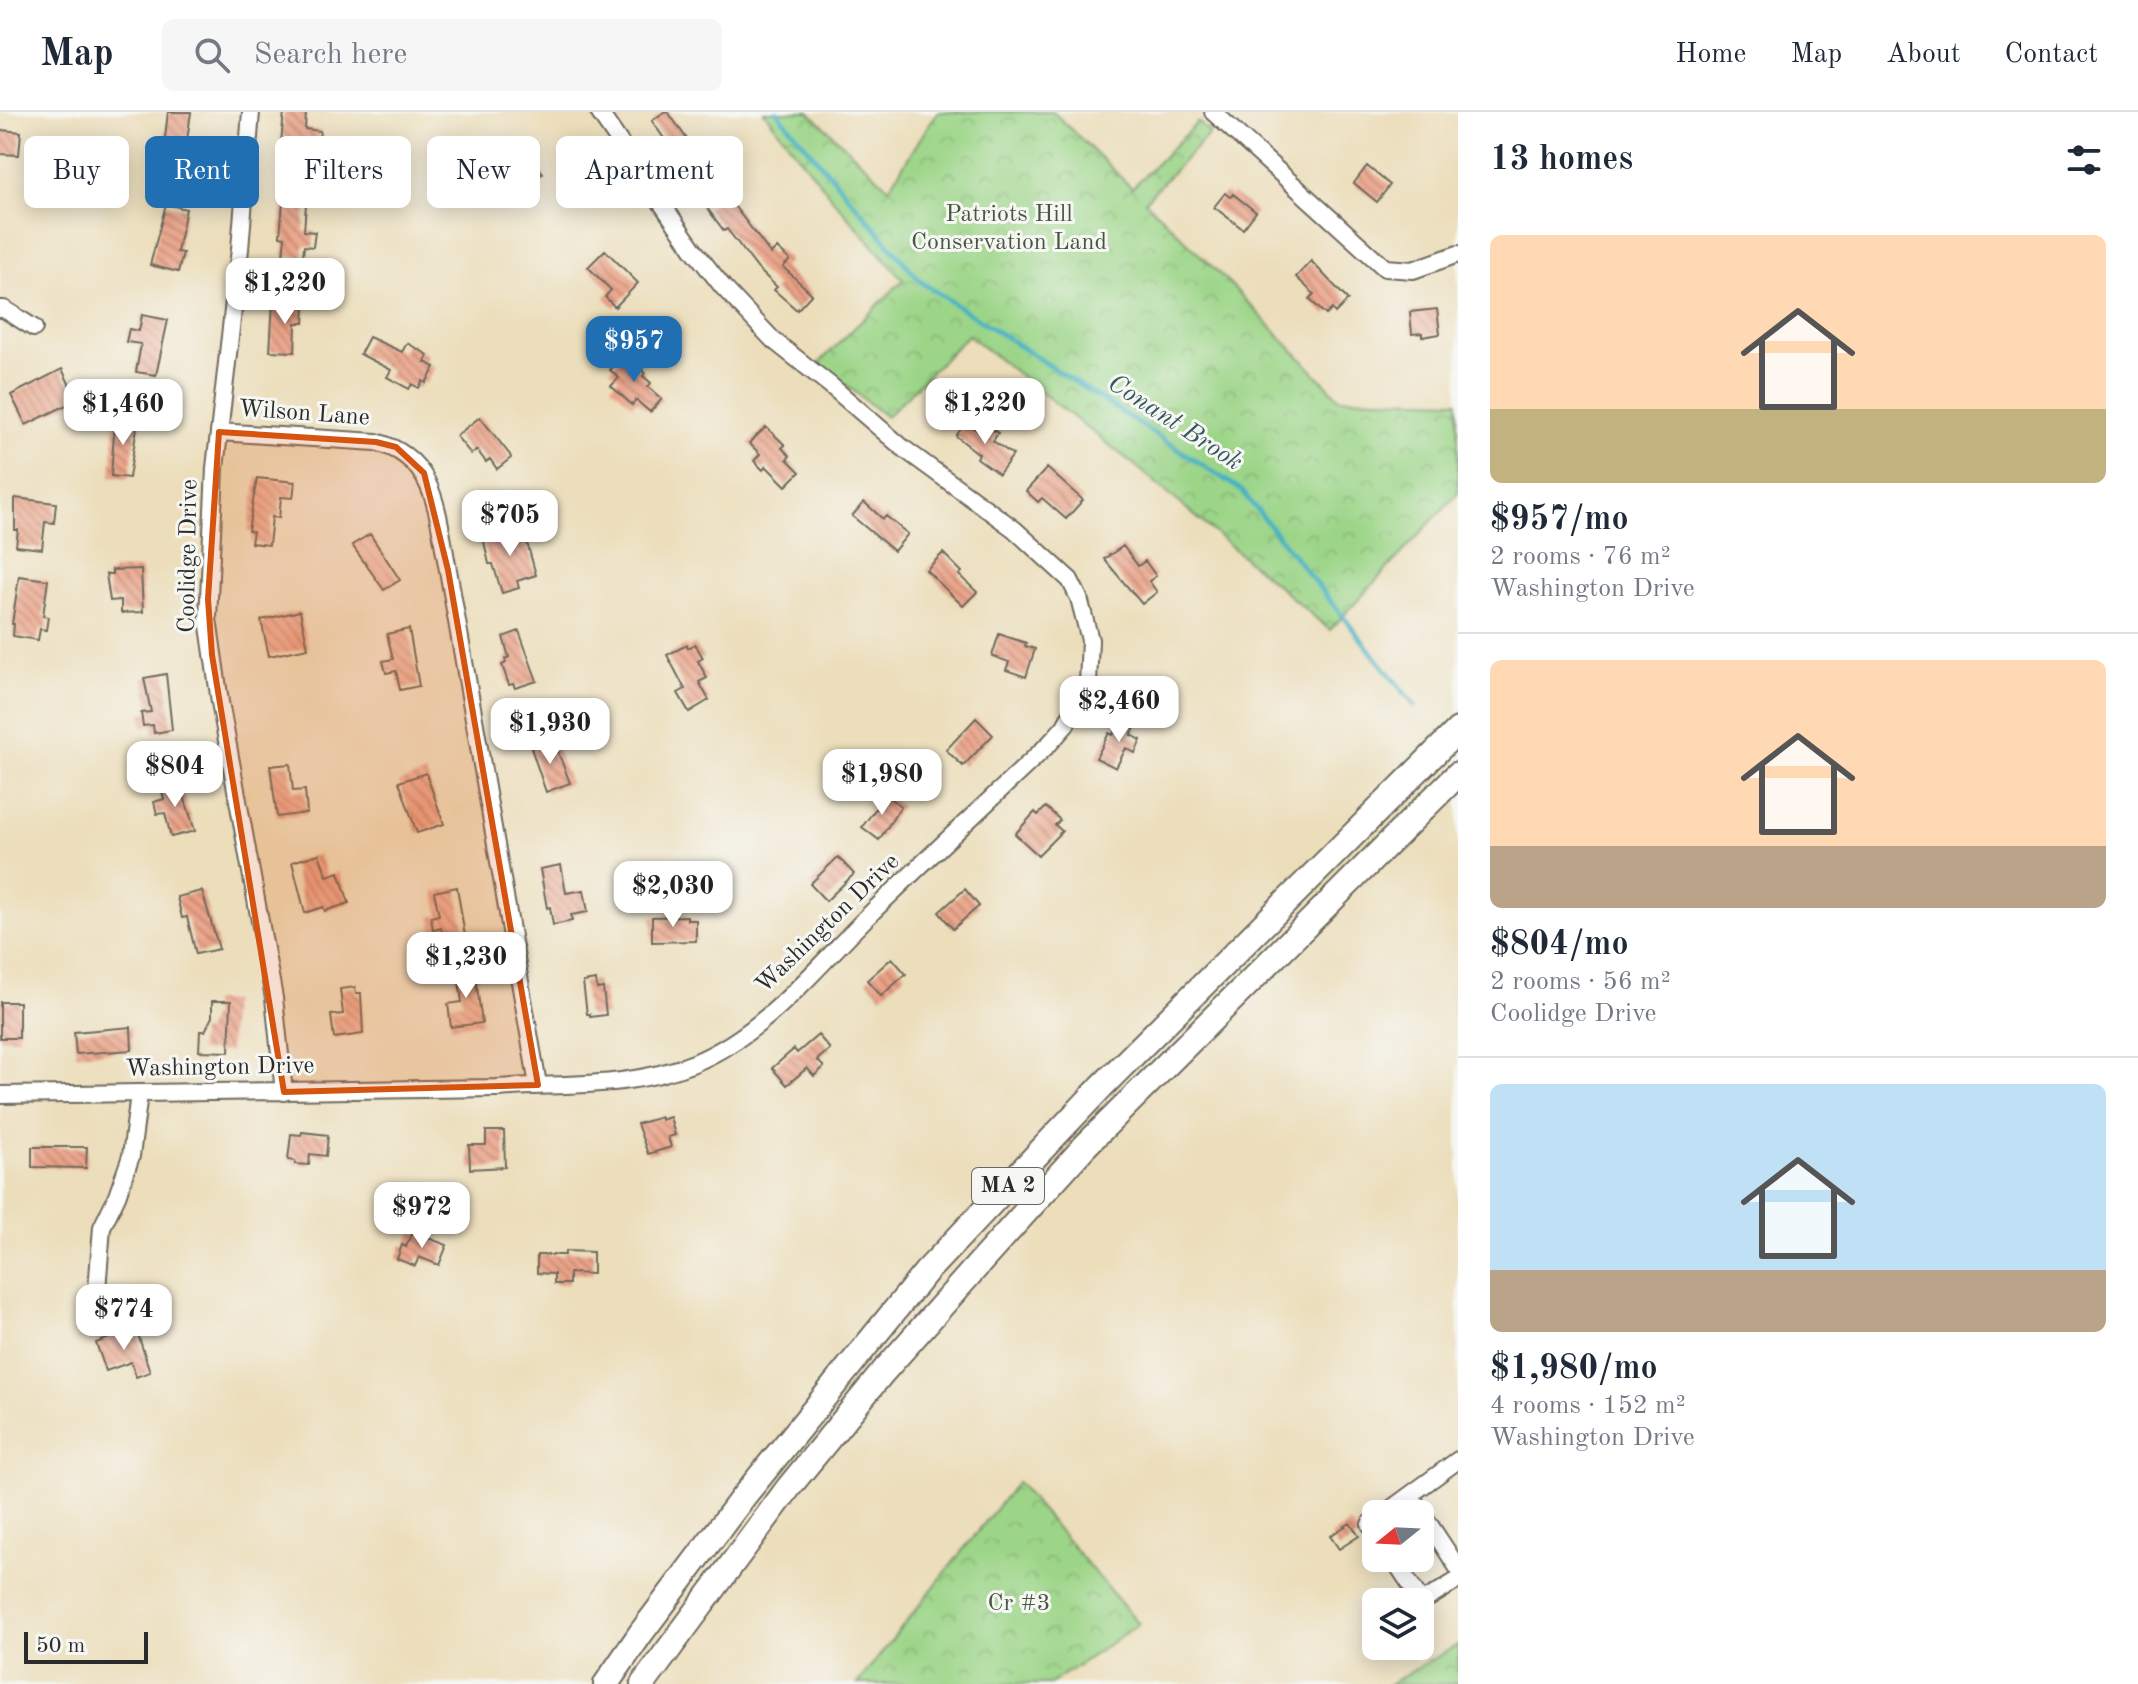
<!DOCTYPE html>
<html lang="en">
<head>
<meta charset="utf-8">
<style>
	:root { --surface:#fff; --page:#f6f6f7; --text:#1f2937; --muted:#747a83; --line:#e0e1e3; --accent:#1f6fb2 }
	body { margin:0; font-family:"Old Standard TT",serif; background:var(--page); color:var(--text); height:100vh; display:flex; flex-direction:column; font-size:30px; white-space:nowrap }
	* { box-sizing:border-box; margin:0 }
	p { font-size:26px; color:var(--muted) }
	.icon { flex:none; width:44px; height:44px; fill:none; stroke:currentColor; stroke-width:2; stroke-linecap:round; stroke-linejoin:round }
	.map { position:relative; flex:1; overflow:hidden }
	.drawer { display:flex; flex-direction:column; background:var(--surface); width:680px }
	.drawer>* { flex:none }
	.top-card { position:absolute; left:24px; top:24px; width:760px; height:72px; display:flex; gap:16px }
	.needle { width:52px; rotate:252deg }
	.controls { position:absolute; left:1362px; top:1388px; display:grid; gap:16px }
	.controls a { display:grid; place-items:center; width:72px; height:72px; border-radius:12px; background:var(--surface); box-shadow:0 4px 20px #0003; font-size:40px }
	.scale { position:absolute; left:24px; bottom:20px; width:124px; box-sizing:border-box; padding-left:8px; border:4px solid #2b2b2b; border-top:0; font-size:22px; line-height:28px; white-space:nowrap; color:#2b2b2b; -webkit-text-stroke:6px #f6f6f2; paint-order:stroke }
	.price { position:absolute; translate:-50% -68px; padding:0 18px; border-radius:16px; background:#fff; color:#222; font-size:26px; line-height:52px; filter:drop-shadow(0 2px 4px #0008) }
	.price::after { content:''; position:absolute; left:50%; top:48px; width:24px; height:18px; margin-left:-12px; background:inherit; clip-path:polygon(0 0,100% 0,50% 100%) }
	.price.selected { background:var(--accent); color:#fff }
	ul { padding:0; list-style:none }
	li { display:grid; align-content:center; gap:16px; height:424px; padding:0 32px }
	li+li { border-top:2px solid var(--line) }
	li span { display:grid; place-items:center; height:248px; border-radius:12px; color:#555 }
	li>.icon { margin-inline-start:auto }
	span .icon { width:144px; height:144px; fill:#fffc; stroke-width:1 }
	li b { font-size:34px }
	h2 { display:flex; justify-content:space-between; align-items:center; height:96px; padding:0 32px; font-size:34px }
	.tag { padding:0 28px; border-radius:12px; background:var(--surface); box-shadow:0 4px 20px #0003; font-size:28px; line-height:72px }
	.tag.selected { background:var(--accent); color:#fff }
	header { display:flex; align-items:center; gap:48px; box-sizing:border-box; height:112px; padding:0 40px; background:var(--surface); border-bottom:2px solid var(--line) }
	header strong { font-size:38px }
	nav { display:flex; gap:44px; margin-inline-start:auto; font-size:28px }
	.search { width:560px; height:72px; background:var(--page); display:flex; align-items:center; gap:20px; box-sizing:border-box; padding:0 28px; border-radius:12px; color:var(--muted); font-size:30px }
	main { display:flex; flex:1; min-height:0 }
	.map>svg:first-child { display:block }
</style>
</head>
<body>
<header>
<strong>Map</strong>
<div class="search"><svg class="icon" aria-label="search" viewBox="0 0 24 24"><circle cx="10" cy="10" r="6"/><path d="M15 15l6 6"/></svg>Search here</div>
<nav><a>Home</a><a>Map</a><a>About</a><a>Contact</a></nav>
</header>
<main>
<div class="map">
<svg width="1458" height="1572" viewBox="0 0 1458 1572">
	<defs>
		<pattern id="park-crowns" width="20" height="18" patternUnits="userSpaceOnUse" patternTransform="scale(2)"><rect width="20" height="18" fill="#9cd588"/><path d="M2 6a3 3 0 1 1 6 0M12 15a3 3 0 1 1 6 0" fill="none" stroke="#87b776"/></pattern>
		<pattern id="building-back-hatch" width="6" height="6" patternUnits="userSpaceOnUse" patternTransform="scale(2)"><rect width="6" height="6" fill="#eaa186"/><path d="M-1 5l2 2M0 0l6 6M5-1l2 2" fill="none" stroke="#be836e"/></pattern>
	</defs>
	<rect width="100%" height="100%" fill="#f6f6f2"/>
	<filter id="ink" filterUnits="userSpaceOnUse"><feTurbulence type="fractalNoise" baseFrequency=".0125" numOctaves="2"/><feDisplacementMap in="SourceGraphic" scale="16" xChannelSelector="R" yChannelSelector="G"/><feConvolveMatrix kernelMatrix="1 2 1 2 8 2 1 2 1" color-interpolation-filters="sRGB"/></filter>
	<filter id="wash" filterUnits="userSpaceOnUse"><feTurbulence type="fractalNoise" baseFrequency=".006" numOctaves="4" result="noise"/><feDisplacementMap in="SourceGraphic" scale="32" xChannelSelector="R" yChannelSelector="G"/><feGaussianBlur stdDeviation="1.8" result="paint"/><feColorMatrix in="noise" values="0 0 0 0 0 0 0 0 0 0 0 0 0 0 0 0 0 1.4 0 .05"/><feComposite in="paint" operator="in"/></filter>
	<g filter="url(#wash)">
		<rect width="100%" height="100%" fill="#ecdebb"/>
		<path fill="url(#park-crowns)" stroke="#64805a" stroke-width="2" d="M 764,0 L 809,0 L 889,76 L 937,0 L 1053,0 L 1132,76 L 1198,10 L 1210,21 L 1145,89 L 1231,173 L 1339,286 L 1458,289 L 1458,381 L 1330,518 L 1136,354 L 968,223 L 886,305 L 819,251 L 903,168 L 837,92 Z
			M 1017,1370 L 1139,1512 L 1050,1572 L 857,1572 Z
			M 1458,1533 L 1458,1572 L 1389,1572 Z"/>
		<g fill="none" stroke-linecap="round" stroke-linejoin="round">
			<path stroke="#44b1c1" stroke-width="5" d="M 777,0 L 921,170 L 1241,378 L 1415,594"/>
		</g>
		<g id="blocks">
			<path fill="url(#building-back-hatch)" d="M 168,0 L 191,0 L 183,57 L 157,54 L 158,51 L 153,51 L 155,33 L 164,34 Z
				M 284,0 L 306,1 L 305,17 L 320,19 L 318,33 L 323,33 L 322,49 L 301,47 L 302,33 L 281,31 Z
				M 664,0 L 668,0 L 689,30 L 674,41 L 652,9 Z
				M 0,18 L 21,20 L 19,43 L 0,42 Z
				M 518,30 L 543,61 L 528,74 L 502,42 Z
				M 1367,54 L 1390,73 L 1377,90 L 1354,71 Z
				M 1225,81 L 1231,85 L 1233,82 L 1256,100 L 1243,117 L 1214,95 Z
				M 725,82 L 771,142 L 777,136 L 790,148 L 783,155 L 812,182 L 797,198 L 774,178 L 777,175 L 758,157 L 727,117 L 724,119 L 707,96 Z
				M 283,90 L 306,92 L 304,119 L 315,120 L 313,135 L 304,134 L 303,145 L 283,144 L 285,125 L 280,124 Z
				M 166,92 L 186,97 L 177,140 L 183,141 L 178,160 L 150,153 Z
				M 605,138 L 638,171 L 615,195 L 605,185 L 611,178 L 588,155 Z
				M 1311,149 L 1348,188 L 1335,201 L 1332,197 L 1326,203 L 1309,187 L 1314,182 L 1296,165 Z
				M 273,190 L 290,190 L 290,194 L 305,195 L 304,211 L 296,211 L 295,240 L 270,239 Z
				M 1437,197 L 1440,222 L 1422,225 L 1422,221 L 1412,222 L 1410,200 Z
				M 142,203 L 168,208 L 156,263 L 136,260 L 141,232 L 126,230 L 129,217 L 139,219 Z
				M 369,225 L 402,240 L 407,231 L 428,243 L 425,250 L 435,255 L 426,271 L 423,269 L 419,276 L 412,272 L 409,277 L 387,265 L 391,258 L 360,242 Z
				M 625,242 L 645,261 L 643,264 L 651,271 L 648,275 L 662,287 L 650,300 L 636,288 L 632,293 L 611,274 L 619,266 L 610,258 Z
				M 62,257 L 77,288 L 26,313 L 11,283 Z
				M 480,305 L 510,343 L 511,346 L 497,357 L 490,347 L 486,350 L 477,338 L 471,342 L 456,324 Z
				M 115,307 L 138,309 L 129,366 L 111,364 Z
				M 966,310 L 978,319 L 984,311 L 998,321 L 993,329 L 1013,343 L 999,362 L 977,346 L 979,342 L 956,324 Z
				M 766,315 L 785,333 L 782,336 L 790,344 L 787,347 L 800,360 L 786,374 L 766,354 L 763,358 L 754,349 L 760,342 L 749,331 Z
				M 1047,356 L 1083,388 L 1066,407 L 1042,386 L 1038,390 L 1026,379 Z
				M 257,366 L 295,370 L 293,386 L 281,385 L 279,406 L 272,405 L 269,433 L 251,431 L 253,420 L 248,419 Z
				M 15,386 L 56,391 L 54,411 L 45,410 L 42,437 L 16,434 L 18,418 L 15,418 Z
				M 864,390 L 883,407 L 886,404 L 908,422 L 894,439 L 852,404 Z
				M 523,416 L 536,463 L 517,469 L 519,476 L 502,481 L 493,452 L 489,452 L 483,425 Z
				M 370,422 L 400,468 L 384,478 L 352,433 Z
				M 1123,434 L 1138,454 L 1145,449 L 1156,464 L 1149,469 L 1157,480 L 1142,492 L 1104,447 Z
				M 943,441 L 962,460 L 959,463 L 977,480 L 963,494 L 926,458 Z
				M 141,457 L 143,500 L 121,501 L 121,488 L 110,489 L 106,462 L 112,462 L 112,458 Z
				M 19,464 L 48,468 L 43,504 L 48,505 L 46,518 L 40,517 L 38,528 L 13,524 L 14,512 L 12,512 Z
				M 300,499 L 308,536 L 269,544 L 261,508 Z
				M 409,517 L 419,574 L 400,578 L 396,559 L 386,561 L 383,549 L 393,547 L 387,522 Z
				M 519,519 L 537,569 L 515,576 L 513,572 L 509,573 L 502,553 L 506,551 L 505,547 L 509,545 L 503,525 Z
				M 999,522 L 1026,531 L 1025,534 L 1035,537 L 1026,565 L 1006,558 L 1009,550 L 992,544 Z
				M 695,532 L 703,546 L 698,549 L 707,566 L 699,570 L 709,588 L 689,600 L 678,581 L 685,577 L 667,543 L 687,533 L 688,536 Z
				M 166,562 L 172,618 L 154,621 L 153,613 L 143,614 L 141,601 L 151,600 L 144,566 Z
				M 976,606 L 993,623 L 963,654 L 946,638 Z
				M 1121,607 L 1136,614 L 1131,623 L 1141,628 L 1135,641 L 1126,636 L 1116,656 L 1096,646 L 1109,621 L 1113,623 Z
				M 553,627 L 570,671 L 546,680 L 531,636 Z
				M 290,652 L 293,679 L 305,678 L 307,701 L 277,705 L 270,654 Z
				M 426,661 L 444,712 L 417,721 L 399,670 Z
				M 179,668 L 195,719 L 171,725 L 165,701 L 157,702 L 154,690 L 164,687 L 160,672 Z
				M 886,683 L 901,694 L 879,728 L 862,715 Z
				M 1046,695 L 1060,708 L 1055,713 L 1062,719 L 1038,743 L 1015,722 L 1035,700 L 1038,703 Z
				M 319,742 L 327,764 L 339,760 L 349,791 L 325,799 L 323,795 L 305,801 L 292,750 Z
				M 838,745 L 854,762 L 826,789 L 810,772 Z
				M 561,753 L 566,781 L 584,778 L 588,800 L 571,803 L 572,809 L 553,813 L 550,795 L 547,796 L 540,757 Z
				M 457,775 L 466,830 L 445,834 L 441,816 L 433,818 L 431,805 L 439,803 L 434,780 Z
				M 965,777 L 979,794 L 953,817 L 939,800 Z
				M 202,779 L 219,837 L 196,842 L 187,805 L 182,806 L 177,785 Z
				M 687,804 L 687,808 L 696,808 L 696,829 L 652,830 L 652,805 Z
				M 892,846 L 906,862 L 881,884 L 867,868 Z
				M 474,853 L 482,911 L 451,915 L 448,892 L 462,890 L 457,855 Z
				M 596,868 L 597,877 L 603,876 L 606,903 L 590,905 L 590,902 L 587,902 L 583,870 Z
				M 355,875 L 356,881 L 361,881 L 363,922 L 334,926 L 331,903 L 343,902 L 340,877 Z
				M 212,889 L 231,889 L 229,940 L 199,939 L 200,919 L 205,919 L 212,905 Z
				M 0,890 L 19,890 L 19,926 L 0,926 Z
				M 131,915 L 132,938 L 76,942 L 74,920 Z
				M 818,923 L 830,937 L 817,948 L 824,955 L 814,964 L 807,956 L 787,973 L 772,956 L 794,937 L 797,941 Z
				M 661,1005 L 661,1008 L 670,1005 L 675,1023 L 668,1025 L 671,1035 L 648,1042 L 637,1012 Z
				M 486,1019 L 504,1019 L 505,1055 L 470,1057 L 469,1033 L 486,1033 Z
				M 302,1020 L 328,1023 L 326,1044 L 310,1042 L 309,1053 L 295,1052 L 295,1049 L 288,1048 L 291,1022 L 301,1023 Z
				M 32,1035 L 87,1035 L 86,1056 L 32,1055 Z
				M 412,1120 L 447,1133 L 439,1153 L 419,1145 L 415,1154 L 397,1147 L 402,1133 L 406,1135 Z
				M 565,1139 L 593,1140 L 593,1162 L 569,1161 L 569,1172 L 554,1172 L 554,1162 L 537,1161 L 537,1143 L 565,1143 Z
				M 136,1216 L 150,1260 L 136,1265 L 131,1250 L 106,1259 L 96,1231 Z
				M 1350,1411 L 1359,1424 L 1339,1437 L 1330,1424 Z"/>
		</g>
	</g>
	<g filter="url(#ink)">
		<use href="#blocks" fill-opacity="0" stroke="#6f6a5d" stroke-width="2"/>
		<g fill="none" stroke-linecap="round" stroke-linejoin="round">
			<defs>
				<path id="minor" d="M 251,0 L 240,137 L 215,356 L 208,507 L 220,590 L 274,886 L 284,980
					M 1213,0 L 1385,156 L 1413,158 L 1458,142
					M 0,197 L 4,197 L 34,216
					M 219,320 L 376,330 C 438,346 437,404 448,458 L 538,973
					M 0,983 L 497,976 C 564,971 630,977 694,951 C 764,922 813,859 865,807 C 926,747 988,690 1050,631 L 1065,614 L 1088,571 L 1090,528 L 1079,486 L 1070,468 L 1014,417 L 903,336 L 830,273 L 773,228 L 723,175 L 693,137 L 599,0
					M 95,1203 L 102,1115 L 117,1084 L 131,1044 L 139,982
					M 1410,1383 L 1458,1456
					M 1384,1402 L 1458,1348
					M 1376,1408 L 1370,1412 L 1376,1421
					M 1393,1446 L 1422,1490 L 1458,1468"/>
				<path id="highway" d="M 606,1572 L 641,1521 L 744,1384 L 926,1160 L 1101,975 L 1458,618
					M 643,1572 L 789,1375 L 883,1260 L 985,1145 L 1085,1034 L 1458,662"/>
			</defs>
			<use href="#minor" stroke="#6f6a5d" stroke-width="20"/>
			<use href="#highway" stroke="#6f6a5d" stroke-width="28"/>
			<use href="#minor" stroke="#fff" stroke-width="16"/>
			<use href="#highway" stroke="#fff" stroke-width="24"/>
		</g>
	</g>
	<path fill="#d5540f" fill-opacity="0.2" stroke="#d5540f" stroke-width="6" stroke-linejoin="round" d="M 219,320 L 376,330 L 396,335 L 424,361 L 448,458 L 538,973 L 284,980 L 212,543 L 208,487 Z"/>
	<g text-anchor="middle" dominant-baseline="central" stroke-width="6" stroke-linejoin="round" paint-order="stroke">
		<rect fill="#f6f6f2" stroke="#686867" stroke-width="2" x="972" y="1056" width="72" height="36" rx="6"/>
		<g font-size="22" font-weight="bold" fill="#2b2b2b">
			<text x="1008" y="1074">MA 2</text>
		</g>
		<g font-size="24" fill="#475642" stroke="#f6f6f2">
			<text x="1009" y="103">Patriots Hill<tspan x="1009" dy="28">Conservation Land</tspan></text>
			<text x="1019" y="1492">Cr #3</text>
		</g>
		<g font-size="24" fill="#2b2b2b" stroke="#f6f6f2">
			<text transform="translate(304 302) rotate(4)">Wilson Lane</text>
			<text transform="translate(189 444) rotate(-89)">Coolidge Drive</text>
			<text transform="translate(828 812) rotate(-44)">Washington Drive</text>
			<text transform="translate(220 956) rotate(-1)">Washington Drive</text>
		</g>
		<g font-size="26" font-style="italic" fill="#345a60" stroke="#f6f6f2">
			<text transform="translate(1175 311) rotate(33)">Conant Brook</text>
		</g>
	</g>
</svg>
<div class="controls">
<a><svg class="needle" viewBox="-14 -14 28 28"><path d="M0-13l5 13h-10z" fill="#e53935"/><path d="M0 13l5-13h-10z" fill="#747a83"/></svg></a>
<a><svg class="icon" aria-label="layers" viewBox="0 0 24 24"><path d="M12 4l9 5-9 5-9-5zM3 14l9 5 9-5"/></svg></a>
</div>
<div class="scale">50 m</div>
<b class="price" style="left:285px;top:214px">$1,220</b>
<b class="price selected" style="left:634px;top:272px">$957</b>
<b class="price" style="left:985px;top:334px">$1,220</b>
<b class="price" style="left:123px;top:335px">$1,460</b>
<b class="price" style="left:510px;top:446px">$705</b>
<b class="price" style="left:1119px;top:632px">$2,460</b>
<b class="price" style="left:550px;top:654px">$1,930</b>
<b class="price" style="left:175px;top:697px">$804</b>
<b class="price" style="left:882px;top:705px">$1,980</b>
<b class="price" style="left:673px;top:817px">$2,030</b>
<b class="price" style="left:466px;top:888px">$1,230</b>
<b class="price" style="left:422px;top:1138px">$972</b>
<b class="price" style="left:124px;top:1240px">$774</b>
<div class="top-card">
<a class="tag">Buy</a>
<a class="tag selected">Rent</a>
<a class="tag">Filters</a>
<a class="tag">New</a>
<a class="tag">Apartment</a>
</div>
</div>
<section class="drawer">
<h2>13 homes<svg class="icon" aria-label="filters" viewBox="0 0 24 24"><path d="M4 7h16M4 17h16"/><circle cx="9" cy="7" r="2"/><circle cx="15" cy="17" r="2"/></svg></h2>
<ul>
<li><span style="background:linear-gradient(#ffd9b3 70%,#c2b280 0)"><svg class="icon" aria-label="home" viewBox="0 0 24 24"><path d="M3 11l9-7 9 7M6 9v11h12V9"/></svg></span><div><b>$957/mo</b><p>2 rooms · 76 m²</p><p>Washington Drive</p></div></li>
<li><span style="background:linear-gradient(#ffd9b3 75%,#b9a48a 0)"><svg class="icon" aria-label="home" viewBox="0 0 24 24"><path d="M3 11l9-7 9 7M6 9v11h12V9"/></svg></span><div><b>$804/mo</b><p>2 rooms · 56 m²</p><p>Coolidge Drive</p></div></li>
<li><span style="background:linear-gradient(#bfe0f5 75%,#b9a48a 0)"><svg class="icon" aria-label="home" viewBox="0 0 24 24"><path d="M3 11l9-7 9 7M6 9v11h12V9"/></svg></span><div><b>$1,980/mo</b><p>4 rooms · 152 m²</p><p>Washington Drive</p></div></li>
</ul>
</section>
</main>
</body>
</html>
